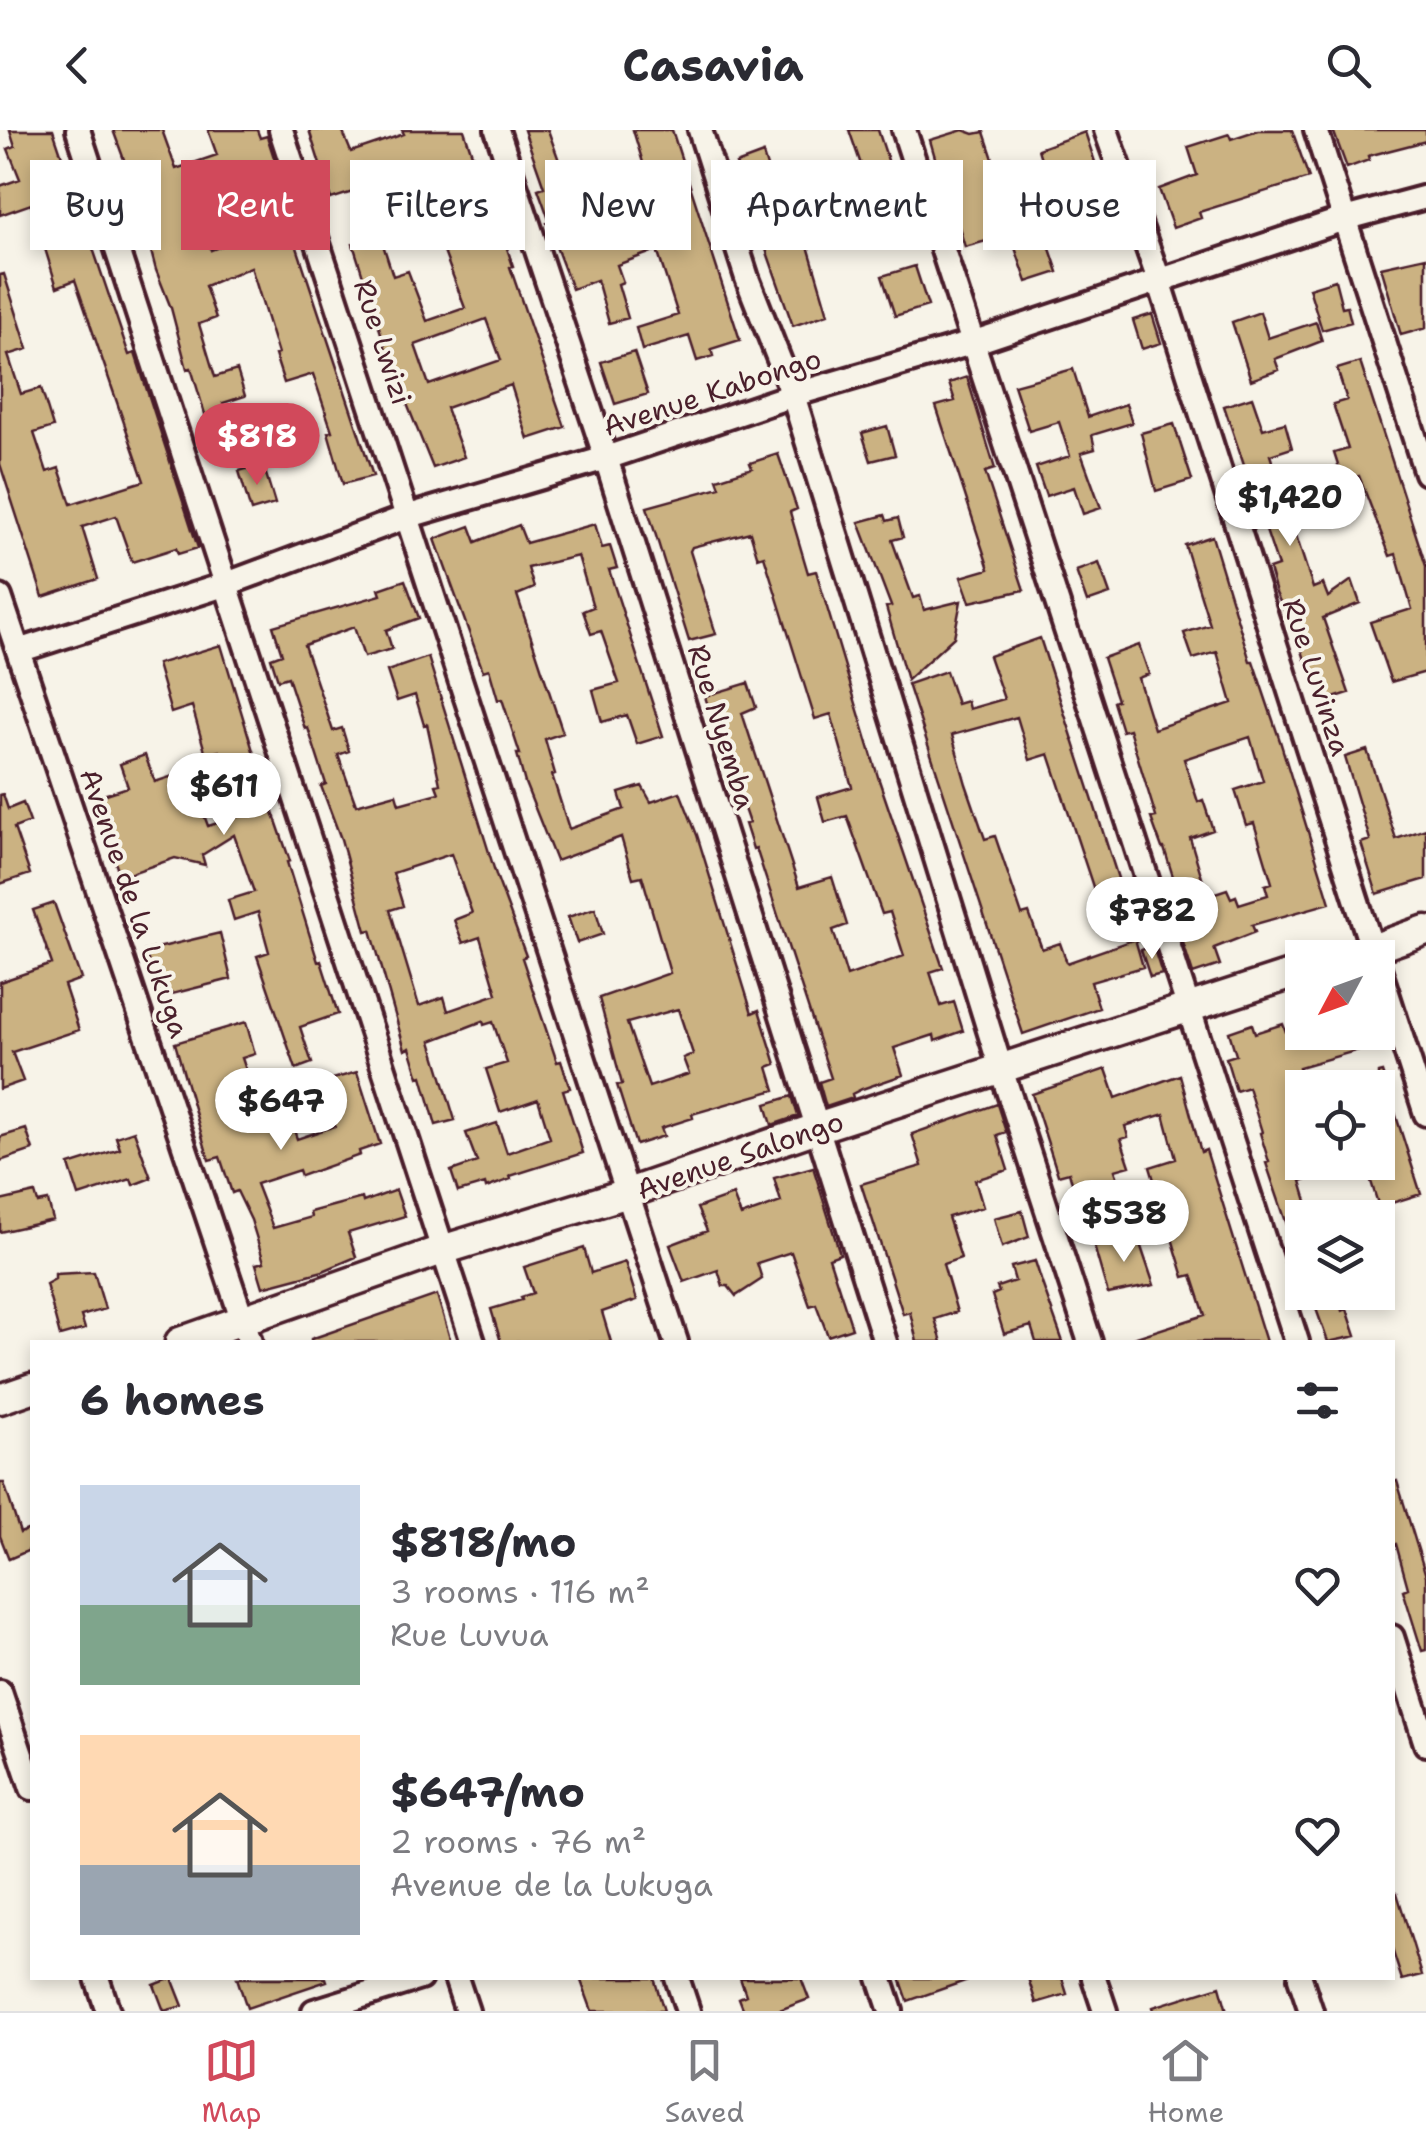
<!DOCTYPE html>
<html lang="en">
<head>
<meta charset="utf-8">
<style>
	:root { --surface:#fff; --page:#f2f2f3; --text:#2b2b33; --muted:#7c7c81; --line:#e1e1e2; --accent:#d1495b }
	body { margin:0; font-family:"Shantell Sans",sans-serif; background:var(--page); color:var(--text); height:100vh; display:flex; flex-direction:column; font-size:38px; white-space:nowrap }
	* { box-sizing:border-box; margin:0 }
	p { font-size:32px; color:var(--muted) }
	.icon { flex:none; width:55px; height:55px; fill:none; stroke:currentColor; stroke-width:2; stroke-linecap:round; stroke-linejoin:round }
	.map { position:relative; flex:1; overflow:hidden }
	.details { position:absolute; left:30px; top:1210px; width:1365px; height:640px; display:flex; flex-direction:column; background:var(--surface); border-radius:0px; box-shadow:0 5px 15px #0003 }
	.details>* { flex:none }
	.guide { position:absolute; left:30px; top:30px; width:1368px; height:90px; display:flex; gap:20px }
	.needle { width:65px; rotate:229deg }
	.tools { position:absolute; left:1285px; top:810px; display:grid; gap:20px }
	.tools a { display:grid; place-items:center; width:110px; height:110px; border-radius:0px; background:var(--surface); box-shadow:0 5px 15px #0003; font-size:50px }
	.price { position:absolute; translate:-50% -85px; padding:0 22px; border-radius:35px; background:#fff; color:#222; font-size:32px; line-height:65px; filter:drop-shadow(0 2px 5px #0008) }
	.price::after { content:''; position:absolute; left:50%; top:60px; width:30px; height:22px; margin-left:-15px; background:inherit; clip-path:polygon(0 0,100% 0,50% 100%) }
	.price.on { background:var(--accent); color:#fff }
	ul { padding:0; list-style:none }
	li { display:flex; align-items:center; gap:30px; height:250px; padding:0 50px }
	li span { display:grid; place-items:center; flex:none; width:280px; height:200px; border-radius:0px; color:#555 }
	li>.icon { margin-inline-start:auto }
	span .icon { width:120px; height:120px; fill:#fffc; stroke-width:1 }
	li b { font-size:42px }
	h2 { display:flex; justify-content:space-between; align-items:center; height:120px; padding:0 50px; font-size:42px }
	.pill { padding:0 35px; border-radius:0px; background:var(--surface); box-shadow:0 5px 15px #0003; font-size:35px; line-height:90px }
	.pill.on { background:var(--accent); color:#fff }
	header { display:flex; justify-content:space-between; align-items:center; height:130px; padding:0 50px; background:var(--surface); font-size:45px; font-weight:700 }
	.tab-bar { display:flex; justify-content:space-around; align-items:center; height:140px; border-top:2px solid var(--line); background:var(--surface); font-size:28px; color:var(--muted) }
	.tab-bar a { display:grid; justify-items:center; gap:5px }
	.tab-bar .on { color:var(--accent) }
	.map>svg:first-child { display:block }
</style>
</head>
<body>
<header><svg class="icon" aria-label="back" viewBox="0 0 24 24"><path d="M15 5l-7 7 7 7"/></svg>Casavia<svg class="icon" aria-label="search" viewBox="0 0 24 24"><circle cx="10" cy="10" r="6"/><path d="M15 15l6 6"/></svg></header>
<div class="map">
<svg width="1426" height="1881" viewBox="0 0 1426 1881">
	<rect width="100%" height="100%" fill="#f7f3e8"/>
	<filter id="ink" filterUnits="userSpaceOnUse"><feTurbulence type="fractalNoise" baseFrequency=".01" numOctaves="2"/><feDisplacementMap in="SourceGraphic" scale="20" xChannelSelector="R" yChannelSelector="G"/><feConvolveMatrix kernelMatrix="1 2 1 2 8 2 1 2 1" color-interpolation-filters="sRGB"/></filter>
	<g filter="url(#ink)">
		<path fill="#cbb282" stroke="#4a1f2b" stroke-width="2.5" fill-rule="evenodd" d="M 10,0 L 53,0 L 129,225 L 135,223 L 198,418 L 178,424 L 176,418 L 132,432 L 116,386 L 82,397 L 98,449 L 43,467 L 0,334 L 0,145 L 4,144 L 28,219 L 8,225 L 21,264 L 41,258 L 53,297 L 34,303 L 47,342 L 59,338 L 71,374 L 144,351 L 75,150 L 57,157 L 31,74 L 0,85 L 0,56 L 20,49 L 8,19 L 15,16 Z
			M 113,0 L 162,0 L 176,39 L 217,25 L 208,0 L 257,0 L 260,8 L 267,6 L 279,43 L 273,45 L 373,346 L 343,354 L 328,302 L 332,301 L 313,244 L 284,253 L 275,225 L 278,224 L 251,137 L 205,156 L 216,188 L 199,194 L 215,247 L 237,240 L 245,266 L 223,273 L 238,308 L 215,317 L 191,238 L 187,239 L 171,178 L 156,140 L 133,54 ZM 228,56 L 245,107 L 211,120 L 193,68 Z
			M 309,0 L 342,0 L 351,22 L 404,4 L 402,0 L 464,0 L 472,24 L 331,69 Z
			M 524,0 L 548,0 L 567,53 L 601,41 L 622,99 L 627,97 L 630,107 L 663,98 L 633,0 L 672,0 L 740,210 L 711,219 L 713,226 L 697,231 L 689,206 L 642,220 L 636,198 L 678,185 L 657,120 L 617,135 L 623,152 L 618,154 L 628,188 L 609,193 L 597,150 L 572,159 L 547,93 L 550,92 L 538,59 L 544,57 Z
			M 849,0 L 878,0 L 909,94 L 878,106 L 867,78 L 875,75 Z
			M 963,0 L 974,4 L 984,2 L 996,38 L 1004,36 L 1005,40 L 1041,29 L 1038,19 L 1085,2 L 1095,32 L 1045,50 L 1047,57 L 998,72 L 1008,105 L 965,117 L 953,77 L 948,79 L 939,53 L 942,52 L 930,10 Z
			M 1258,0 L 1292,0 L 1309,48 L 1199,82 L 1201,88 L 1173,98 L 1159,59 L 1197,45 L 1188,17 L 1229,4 L 1231,9 Z
			M 1333,0 L 1426,0 L 1426,11 L 1368,26 L 1369,30 L 1347,38 Z
			M 763,24 L 785,95 L 801,92 L 828,184 L 793,196 L 736,34 Z
			M 488,71 L 500,107 L 503,106 L 513,136 L 510,137 L 565,297 L 528,309 L 511,255 L 446,278 L 464,327 L 433,338 L 390,232 L 353,114 L 380,105 L 393,146 L 408,141 L 427,191 L 465,178 L 432,90 ZM 486,189 L 501,230 L 429,255 L 415,215 Z
			M 1044,101 L 1058,142 L 1027,152 L 1013,112 Z
			M 1426,127 L 1426,198 L 1401,205 L 1381,137 Z
			M 915,136 L 928,176 L 895,186 L 882,146 Z
			M 1335,150 L 1342,177 L 1347,176 L 1351,192 L 1322,200 L 1309,158 Z
			M 1260,182 L 1268,208 L 1316,192 L 1322,211 L 1275,229 L 1279,240 L 1251,250 L 1232,192 Z
			M 1152,184 L 1161,213 L 1142,219 L 1133,190 Z
			M 634,222 L 648,264 L 615,274 L 601,232 Z
			M 1360,232 L 1426,436 L 1426,542 L 1391,552 L 1370,492 L 1412,479 L 1396,424 L 1390,426 L 1359,346 L 1343,351 L 1334,323 L 1348,319 L 1333,274 L 1347,270 L 1337,239 Z
			M 1073,239 L 1088,287 L 1126,274 L 1132,293 L 1092,305 L 1095,319 L 1081,323 L 1101,378 L 1083,384 L 1074,357 L 1046,366 L 1036,337 L 1070,326 L 1059,292 L 1029,301 L 1014,255 Z
			M 967,247 L 995,339 L 985,342 L 1024,460 L 970,472 L 961,447 L 989,439 L 936,276 L 955,271 L 949,253 Z
			M 1252,267 L 1263,299 L 1285,293 L 1292,318 L 1270,325 L 1313,458 L 1323,454 L 1328,467 L 1352,450 L 1360,473 L 1323,488 L 1349,563 L 1324,571 L 1313,540 L 1309,542 L 1295,499 L 1293,500 L 1276,463 L 1269,439 L 1278,436 L 1224,276 Z
			M 1174,294 L 1192,350 L 1156,361 L 1141,303 Z
			M 887,296 L 895,325 L 871,331 L 862,303 Z
			M 778,324 L 797,379 L 790,382 L 808,443 L 816,441 L 879,650 L 943,838 L 930,842 L 941,876 L 954,872 L 963,901 L 935,911 L 934,905 L 894,918 L 903,945 L 862,959 L 852,964 L 853,968 L 826,977 L 819,952 L 831,948 L 756,718 L 753,719 L 745,694 L 749,693 L 730,638 L 726,640 L 705,566 L 748,553 L 756,577 L 742,583 L 799,757 L 832,747 L 847,795 L 833,800 L 847,846 L 904,826 L 890,782 L 882,784 L 847,686 L 825,692 L 818,667 L 852,657 L 831,584 L 815,589 L 764,426 L 758,428 L 750,402 L 692,417 L 690,421 L 716,504 L 689,511 L 647,377 L 720,357 L 717,349 L 752,338 L 750,333 Z
			M 263,334 L 275,374 L 251,381 L 239,341 Z
			M 885,385 L 887,391 L 898,388 L 903,407 L 892,410 L 913,468 L 920,466 L 924,480 L 961,471 L 954,507 L 907,550 L 886,477 L 891,476 L 859,392 Z
			M 595,394 L 602,418 L 610,416 L 617,438 L 609,440 L 663,606 L 637,614 L 627,585 L 602,592 L 593,560 L 619,553 L 601,501 L 591,504 L 583,481 L 593,477 L 578,426 L 528,438 L 534,458 L 517,465 L 563,603 L 545,609 L 555,644 L 552,645 L 569,699 L 624,679 L 619,663 L 642,656 L 651,672 L 680,662 L 697,705 L 752,883 L 759,880 L 776,934 L 768,937 L 775,960 L 692,984 L 693,988 L 661,998 L 664,1006 L 636,1015 L 617,955 L 622,954 L 599,868 L 670,843 L 642,746 L 633,748 L 621,707 L 556,731 L 525,653 L 517,624 L 520,624 L 502,569 L 498,570 L 489,539 L 483,541 L 435,409 L 470,396 L 476,412 L 519,395 L 526,413 ZM 678,879 L 693,924 L 683,928 L 689,944 L 649,957 L 627,893 Z
			M 1212,406 L 1250,531 L 1253,531 L 1280,611 L 1330,773 L 1252,795 L 1255,802 L 1214,818 L 1220,835 L 1193,844 L 1170,772 L 1180,769 L 1164,718 L 1162,718 L 1151,688 L 1156,687 L 1129,599 L 1122,601 L 1113,572 L 1117,570 L 1103,528 L 1139,515 L 1149,544 L 1138,548 L 1154,599 L 1232,573 L 1217,522 L 1193,529 L 1184,503 L 1210,495 L 1185,415 ZM 1250,607 L 1263,651 L 1235,660 L 1246,695 L 1254,693 L 1272,753 L 1265,755 L 1268,765 L 1239,774 L 1236,766 L 1231,768 L 1227,759 L 1209,765 L 1206,761 L 1190,708 L 1213,700 L 1203,670 L 1198,672 L 1184,629 Z
			M 1099,433 L 1110,464 L 1087,472 L 1076,441 Z
			M 405,450 L 419,488 L 386,500 L 392,519 L 364,527 L 354,497 L 304,515 L 333,601 L 342,598 L 349,621 L 338,625 L 356,675 L 396,664 L 399,674 L 439,663 L 436,655 L 440,654 L 427,594 L 424,595 L 415,565 L 397,571 L 387,541 L 428,527 L 497,748 L 526,826 L 522,828 L 557,932 L 561,931 L 570,958 L 563,960 L 583,1023 L 510,1046 L 511,1049 L 486,1058 L 485,1054 L 458,1062 L 451,1041 L 477,1032 L 466,1003 L 497,993 L 507,1023 L 550,1008 L 538,969 L 500,982 L 486,939 L 507,933 L 493,892 L 484,895 L 483,891 L 431,911 L 455,990 L 436,995 L 422,946 L 419,947 L 410,918 L 405,920 L 371,800 L 366,801 L 341,709 L 321,656 L 326,654 L 308,598 L 305,599 L 288,547 L 278,550 L 271,528 L 282,524 L 273,496 L 381,465 L 379,459 ZM 451,724 L 472,783 L 454,790 L 463,813 L 480,807 L 497,864 L 448,881 L 444,867 L 419,876 L 390,780 L 403,776 L 393,743 Z
			M 1040,508 L 1127,776 L 1102,784 L 1049,624 L 1030,630 L 1017,587 L 952,605 L 966,654 L 985,709 L 995,706 L 1022,785 L 1029,783 L 1042,819 L 1060,813 L 1067,833 L 1135,809 L 1143,837 L 1091,852 L 1099,878 L 1023,904 L 908,554 L 946,541 L 957,574 L 967,571 L 969,579 L 1004,569 L 989,526 Z
			M 221,515 L 261,647 L 290,731 L 287,732 L 318,832 L 321,831 L 338,884 L 300,897 L 312,933 L 296,939 L 257,826 L 269,822 L 258,782 L 234,790 L 228,770 L 254,762 L 234,705 L 202,725 L 205,735 L 175,728 L 120,747 L 94,668 L 128,657 L 120,634 L 145,625 L 155,652 L 188,641 L 208,696 L 240,686 L 219,621 L 206,625 L 192,576 L 171,583 L 157,534 Z
			M 1367,620 L 1396,709 L 1426,699 L 1426,749 L 1377,764 L 1361,713 L 1370,710 L 1345,627 Z
			M 3,664 L 8,679 L 23,673 L 30,692 L 14,698 L 30,744 L 0,754 L 0,665 Z
			M 54,773 L 81,849 L 64,855 L 79,900 L 12,922 L 23,951 L 0,959 L 0,852 L 52,834 L 33,780 Z
			M 595,778 L 603,804 L 577,813 L 568,787 Z
			M 220,803 L 231,849 L 160,867 L 145,821 Z
			M 1153,816 L 1162,844 L 1150,847 L 1141,820 Z
			M 246,892 L 255,924 L 242,928 L 255,967 L 280,958 L 297,1009 L 335,996 L 322,952 L 357,942 L 380,1014 L 359,1021 L 360,1025 L 301,1046 L 299,1040 L 256,1054 L 273,1098 L 311,1087 L 310,1082 L 362,1068 L 363,1072 L 396,1060 L 405,1086 L 348,1103 L 356,1127 L 323,1141 L 263,1157 L 256,1134 L 264,1132 L 251,1090 L 237,1061 L 232,1063 L 220,1027 L 209,1030 L 175,913 Z
			M 1252,894 L 1255,903 L 1283,894 L 1286,902 L 1384,902 L 1387,912 L 1299,937 L 1301,945 L 1288,949 L 1302,997 L 1302,1032 L 1346,1032 L 1347,1036 L 1301,1051 L 1312,1088 L 1302,1088 L 1302,1127 L 1298,1127 L 1266,1033 L 1269,1032 L 1260,1003 L 1262,1002 L 1248,957 L 1236,961 L 1226,928 L 1236,925 L 1229,902 Z
			M 1106,939 L 1116,968 L 1180,945 L 1201,1022 L 1206,1020 L 1266,1212 L 1131,1212 L 1130,1209 L 1205,1185 L 1192,1145 L 1184,1147 L 1150,1037 L 1176,1029 L 1164,984 L 1125,996 L 1128,1007 L 1121,1009 L 1130,1036 L 1115,1040 L 1126,1073 L 1082,1088 L 1069,1042 L 1058,1045 L 1032,964 Z
			M 1382,942 L 1421,1064 L 1379,1077 L 1365,1032 L 1378,1032 L 1378,943 Z
			M 792,966 L 798,986 L 772,995 L 766,974 Z
			M 997,974 L 1006,1002 L 997,1005 L 1008,1040 L 975,1050 L 983,1077 L 948,1087 L 961,1128 L 943,1134 L 957,1182 L 935,1189 L 942,1212 L 917,1212 L 910,1182 L 903,1184 L 861,1054 L 922,1036 L 912,1004 Z
			M 26,999 L 33,1020 L 0,1031 L 0,1007 Z
			M 134,1001 L 151,1048 L 133,1055 L 131,1049 L 79,1066 L 69,1035 L 120,1019 L 116,1007 Z
			M 813,1037 L 840,1124 L 829,1128 L 852,1198 L 828,1206 L 816,1174 L 810,1176 L 791,1122 L 757,1133 L 762,1149 L 736,1166 L 728,1156 L 723,1156 L 718,1140 L 684,1152 L 670,1115 L 707,1101 L 697,1078 L 733,1065 L 741,1086 L 781,1072 L 774,1048 Z
			M 35,1063 L 38,1073 L 48,1071 L 53,1090 L 0,1102 L 0,1071 Z
			M 1022,1081 L 1029,1107 L 1002,1117 L 994,1088 Z
			M 1137,1105 L 1154,1155 L 1108,1164 L 1094,1116 Z
			M 584,1118 L 591,1143 L 625,1132 L 637,1170 L 602,1182 L 611,1212 L 501,1212 L 491,1179 L 522,1170 L 521,1167 L 533,1163 L 524,1137 Z
			M 1035,1131 L 1042,1153 L 1063,1212 L 1036,1212 L 1031,1196 L 1004,1204 L 992,1165 L 999,1162 L 997,1157 L 1015,1151 L 1011,1137 Z
			M 94,1142 L 105,1179 L 81,1186 L 85,1199 L 60,1206 L 46,1154 L 55,1149 L 55,1144 Z
			M 1310,1162 L 1337,1162 L 1342,1181 L 1347,1179 L 1356,1206 L 1328,1212 Z
			M 437,1165 L 451,1212 L 311,1212 L 311,1209 Z
			M 1397,1351 L 1426,1446 L 1426,1520 L 1422,1521 L 1403,1460 L 1408,1458 L 1396,1414 L 1392,1415 L 1392,1352 Z
			M 0,1353 L 4,1353 L 20,1403 L 32,1398 L 32,1419 L 9,1429 L 0,1406 Z
			M 1397,1763 L 1422,1845 L 1402,1850 L 1392,1819 L 1392,1764 Z
			M 172,1848 L 183,1876 L 164,1881 L 154,1855 Z
			M 237,1848 L 326,1848 L 327,1851 L 247,1878 Z
			M 580,1848 L 654,1848 L 664,1881 L 592,1881 Z
			M 740,1848 L 801,1848 L 809,1869 L 777,1881 L 744,1881 L 739,1868 L 746,1865 Z
			M 900,1848 L 967,1848 L 968,1850 L 908,1871 Z
			M 1028,1848 L 1062,1848 L 1067,1864 L 1036,1873 Z
			M 1220,1856 L 1227,1881 L 1154,1881 L 1153,1877 Z"/>
		<g fill="none" stroke-linecap="round" stroke-linejoin="round">
			<defs>
				<path id="minor" d="M 78,0 L 473,1212
					M 281,0 L 676,1212
					M 497,0 L 606,328 L 885,1212
					M 700,0 L 747,148 L 793,265 L 1001,939 L 1090,1212
					M 904,0 L 1297,1212
					M 1106,0 L 1159,150 L 1375,828
					M 1316,0 L 1426,343
					M 0,467 L 250,1212
					M 18,521 L 224,455 L 409,386 L 606,328 L 793,265 L 975,212 L 1344,89 L 1426,67
					M 1378,835 L 1426,984
					M 1392,1507 L 1426,1614
					M 0,1562 L 32,1658
					M 97,1848 L 108,1881
					M 456,1848 L 467,1881
					M 677,1848 L 688,1881
					M 880,1848 L 891,1881
					M 1094,1848 L 1105,1881
					M 1300,1848 L 1311,1881
					M 314,1881 L 420,1848"/>
				<path id="tertiary" d="M 1347,828 L 1426,800
					M 180,1212 L 442,1120 L 628,1063 L 817,998 L 1302,841
					M 0,1269 L 32,1258"/>
			</defs>
			<use href="#minor" stroke="#4a1f2b" stroke-width="30"/>
			<use href="#tertiary" stroke="#4a1f2b" stroke-width="35"/>
			<use href="#minor" stroke="#f7f3e8" stroke-width="22"/>
			<use href="#tertiary" stroke="#f7f3e8" stroke-width="28"/>
		</g>
	</g>
	<g text-anchor="middle" dominant-baseline="central" stroke-width="8" stroke-linejoin="round" paint-order="stroke">
		<g font-size="28" fill="#4a1f2b" stroke="#f7f3e8">
			<text transform="translate(383 212) rotate(72)">Rue Lwizi</text>
			<text transform="translate(712 262) rotate(-18)">Avenue Kabongo</text>
			<text transform="translate(1317 547) rotate(72)">Rue Luvinza</text>
			<text transform="translate(722 597) rotate(73)">Rue Nyemba</text>
			<text transform="translate(135 773) rotate(71)">Avenue de la Lukuga</text>
			<text transform="translate(740 1025) rotate(-19)">Avenue Salongo</text>
		</g>
	</g>
</svg>
<div class="tools">
<a><svg class="needle" viewBox="-14 -14 28 28"><path d="M0-13l5 13h-10z" fill="#e53935"/><path d="M0 13l5-13h-10z" fill="#7c7c81"/></svg></a>
<a><svg class="icon" aria-label="locate" viewBox="0 0 24 24"><circle cx="12" cy="12" r="6"/><path d="M12 2v4M12 18v4M2 12h4M18 12h4"/></svg></a>
<a><svg class="icon" aria-label="layers" viewBox="0 0 24 24"><path d="M12 4l9 5-9 5-9-5zM3 14l9 5 9-5"/></svg></a>
</div>
<b class="price on" style="left:257px;top:358px">$818</b>
<b class="price" style="left:1290px;top:419px">$1,420</b>
<b class="price" style="left:224px;top:708px">$611</b>
<b class="price" style="left:1152px;top:832px">$782</b>
<b class="price" style="left:281px;top:1023px">$647</b>
<b class="price" style="left:1124px;top:1135px">$538</b>
<div class="guide">
<a class="pill">Buy</a>
<a class="pill on">Rent</a>
<a class="pill">Filters</a>
<a class="pill">New</a>
<a class="pill">Apartment</a>
<a class="pill">House</a>
</div>
<section class="details">
<h2>6 homes<svg class="icon" aria-label="filters" viewBox="0 0 24 24"><path d="M4 7h16M4 17h16"/><circle cx="9" cy="7" r="2"/><circle cx="15" cy="17" r="2"/></svg></h2>
<ul>
<li><span style="background:linear-gradient(#c9d6e8 60%,#7fa58c 0)"><svg class="icon" aria-label="home" viewBox="0 0 24 24"><path d="M3 11l9-7 9 7M6 9v11h12V9"/></svg></span><div><b>$818/mo</b><p>3 rooms · 116 m²</p><p>Rue Luvua</p></div><svg class="icon" aria-label="heart" viewBox="0 0 24 24"><path d="M12 20l-8-8c-3-5 5-10 8-4 3-6 11-1 8 4z"/></svg></li>
<li><span style="background:linear-gradient(#ffd9b3 65%,#9aa5b1 0)"><svg class="icon" aria-label="home" viewBox="0 0 24 24"><path d="M3 11l9-7 9 7M6 9v11h12V9"/></svg></span><div><b>$647/mo</b><p>2 rooms · 76 m²</p><p>Avenue de la Lukuga</p></div><svg class="icon" aria-label="heart" viewBox="0 0 24 24"><path d="M12 20l-8-8c-3-5 5-10 8-4 3-6 11-1 8 4z"/></svg></li>
</ul>
</section>
</div>
<nav class="tab-bar">
<a class="on"><svg class="icon" aria-label="map" viewBox="0 0 24 24"><path d="M3 6l6-2 6 2 6-2v14l-6 2-6-2-6 2zM9 4v14M15 6v14"/></svg>Map</a>
<a><svg class="icon" aria-label="saved" viewBox="0 0 24 24"><path d="M7 4h10v16l-5-4-5 4z"/></svg>Saved</a>
<a><svg class="icon" aria-label="home" viewBox="0 0 24 24"><path d="M3 11l9-7 9 7M6 9v11h12V9"/></svg>Home</a>
</nav>
</body>
</html>
